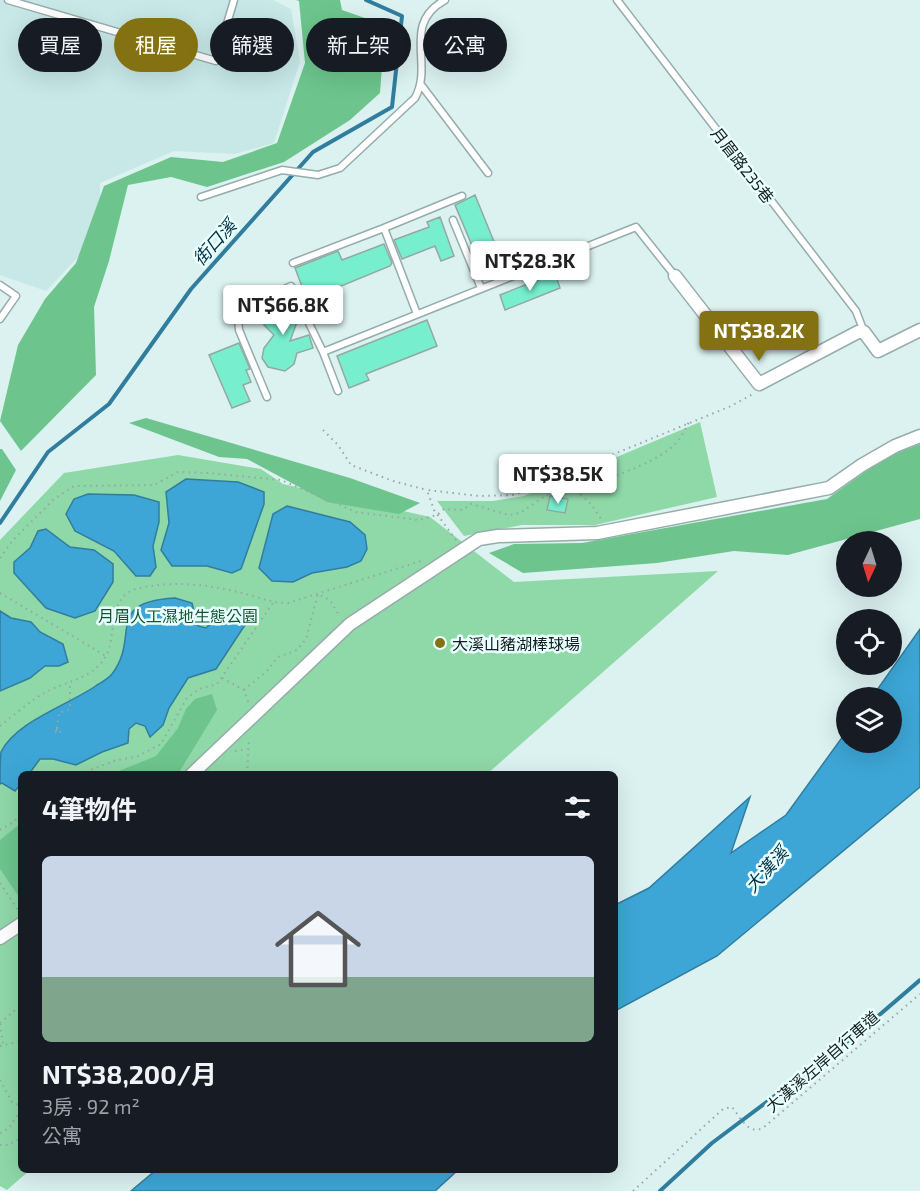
<!DOCTYPE html>
<html lang="zh-TW">
<head>
<meta charset="utf-8">
<style>
	:root { --surface:#171b24; --page:#242831; --text:#f1f3f6; --muted:#9ea1a6; --accent:#847111 }
	body { margin:0; font-family:"Exo 2","Noto Sans TC",sans-serif; background:var(--page); color:var(--text); height:100vh; display:flex; flex-direction:column; font-size:22px; white-space:nowrap }
	* { box-sizing:border-box; margin:0 }
	p { font-size:20px; color:var(--muted) }
	.icon { flex:none; width:33px; height:33px; fill:none; stroke:currentColor; stroke-width:2; stroke-linecap:round; stroke-linejoin:round }
	.map { position:relative; flex:1; overflow:hidden }
	.details { position:absolute; left:18px; top:771px; width:600px; height:402px; display:flex; flex-direction:column; background:var(--surface); border-radius:9px; box-shadow:0 6px 24px #0002 }
	.details>* { flex:none }
	.guide { position:absolute; left:18px; top:18px; width:600px; height:54px; display:flex; gap:12px }
	.needle { width:39px; rotate:184deg }
	.controls { position:absolute; left:836px; top:531px; display:grid; gap:12px }
	.controls a { display:grid; place-items:center; width:66px; height:66px; border-radius:50%; background:var(--surface); box-shadow:0 6px 24px #0002; font-size:30px }
	.price { position:absolute; translate:-50% -51px; padding:0 14px; border-radius:6px; background:#fff; color:#222; font-size:20px; line-height:39px; filter:drop-shadow(0 2px 3px #0008) }
	.price::after { content:''; position:absolute; left:50%; top:36px; width:18px; height:14px; margin-left:-9px; background:inherit; clip-path:polygon(0 0,100% 0,50% 100%) }
	.price.on { background:var(--accent); color:#fff }
	ul { padding:0; list-style:none }
	li { display:grid; align-content:center; gap:12px; height:318px; padding:0 24px }
	li span { display:grid; place-items:center; height:186px; border-radius:9px; color:#555 }
	li>.icon { margin-inline-start:auto }
	span .icon { width:108px; height:108px; fill:#fffc; stroke-width:1 }
	li b { font-size:26px }
	h2 { display:flex; justify-content:space-between; align-items:center; height:72px; padding:0 24px; font-size:26px }
	.tag { padding:0 21px; border-radius:27px; background:var(--surface); box-shadow:0 6px 24px #0002; font-size:21px; line-height:54px }
	.tag.on { background:var(--accent); color:#fff }
	.map>svg:first-child { display:block }
</style>
</head>
<body>
<div class="map">
<svg width="920" height="1191" viewBox="0 0 920 1191">
	<rect width="100%" height="100%" fill="#dbf2f1"/>
	<path fill="#c7e8e7" d="M 0,0 L 273,0 L 291,9 L 300,62 L 274,143 L 235,154 L 174,151 L 100,183 L 100,234 L 46,291 L 0,275 Z"/>
	<path fill="#8fd8a8" d="M 700,422 L 717,497 L 595,525 L 522,525 L 464,536 L 437,501 L 493,501 L 524,496 Z
		M 178,455 L 261,469 L 283,484 L 430,517 L 514,582 L 718,571 L 487,774 L 21,774 L 21,1170 L 30,1170 L 7,1190 L 0,1186 L 0,540 L 64,473 Z"/>
	<path fill="#6dc58d" d="M 296,0 L 340,0 L 342,10 L 385,25 L 380,93 L 350,120 L 284,162 L 207,187 L 171,177 L 128,185 L 109,261 L 94,307 L 96,375 L 21,451 L 0,421 L 18,345 L 45,299 L 76,263 L 104,186 L 171,157 L 223,162 L 277,143 L 305,63 L 299,1 Z
		M 146,418 L 350,478 L 420,503 L 399,514 L 327,502 L 247,459 L 219,457 L 129,423 Z
		M 920,444 L 920,519 L 788,555 L 734,551 L 657,563 L 523,573 L 489,553 L 514,544 L 582,543 L 827,499 L 886,457 Z
		M 0,449 L 2,449 L 16,470 L 0,501 Z
		M 212,694 L 217,710 L 178,774 L 112,774 L 156,756 L 178,728 L 186,709 L 195,699 Z
		M 21,823 L 21,900 L 0,869 L 0,840 Z"/>
	<path fill="#3da6d6" stroke="#317d9e" stroke-width="1.5" d="M 186,479 L 238,482 L 264,492 L 264,504 L 241,569 L 232,573 L 207,566 L 172,566 L 161,550 L 169,523 L 166,492 Z
		M 88,494 L 134,495 L 159,502 L 159,522 L 153,546 L 156,567 L 150,576 L 136,576 L 114,551 L 75,531 L 66,514 L 74,499 Z
		M 287,506 L 350,522 L 365,535 L 367,549 L 361,561 L 347,567 L 312,573 L 293,582 L 272,581 L 259,568 L 273,514 Z
		M 46,529 L 70,547 L 94,550 L 113,564 L 113,582 L 95,611 L 75,618 L 46,608 L 14,573 L 14,562 L 30,548 L 38,531 Z
		M 175,598 L 192,603 L 198,626 L 206,628 L 216,618 L 227,615 L 245,625 L 216,669 L 188,678 L 169,708 L 163,725 L 150,737 L 145,726 L 136,723 L 129,729 L 128,743 L 102,752 L 76,765 L 53,759 L 40,759 L 29,774 L 21,774 L 21,784 L 15,791 L 2,783 L 0,784 C 0,775 0,760 1,752 C 16,721 69,705 97,685 C 102,682 108,679 112,674 C 141,636 103,602 175,598 Z
		M 0,611 L 11,618 L 31,622 L 40,632 L 63,644 L 68,662 L 59,666 L 45,666 L 30,678 L 0,691 Z
		M 920,629 L 920,787 L 717,956 L 615,1011 L 615,905 L 649,888 L 750,797 L 731,853 L 786,815 L 846,732 L 846,742 L 891,742 L 891,698 L 872,697 Z
		M 156,1170 L 458,1170 L 435,1191 L 131,1191 Z"/>
	<g fill="none" stroke-linecap="round" stroke-linejoin="round">
		<path stroke="#317d9e" stroke-width="4" d="M 0,523 L 48,452 L 109,404 L 191,289 L 313,152 L 392,107 L 402,16 L 366,0
			M 660,1191 L 712,1143 L 856,1035 L 920,980"/>
	</g>
	<path fill="#77efcf" stroke="#94a8a2" stroke-width="1.5" d="M 475,195 L 495,244 L 486,248 L 495,270 L 484,274 L 455,205 Z
		M 440,217 L 454,256 L 441,261 L 435,246 L 402,259 L 394,240 L 429,227 L 427,222 Z
		M 384,244 L 392,263 L 390,266 L 307,300 L 295,268 L 338,251 L 342,260 Z
		M 555,273 L 560,288 L 505,310 L 500,295 Z
		M 279,299 L 294,304 L 297,315 L 297,322 L 290,341 L 309,335 L 313,348 L 297,353 L 294,364 L 285,371 L 268,367 L 262,358 L 264,348 L 274,335 L 264,325 L 263,313 L 272,300 Z
		M 427,320 L 437,346 L 366,374 L 369,380 L 349,388 L 337,356 Z
		M 239,343 L 250,369 L 246,370 L 251,382 L 243,385 L 250,401 L 232,408 L 209,355 Z
		M 550,496 L 568,499 L 565,513 L 547,510 Z"/>
	<g fill="none" stroke-linecap="round" stroke-linejoin="round">
		<defs>
			<path id="lane" d="M 8,0 L 216,61 L 234,0
				M 617,0 L 856,311 L 864,332
				M 422,86 L 488,173
				M 201,197 L 282,170 L 318,175 L 340,168 L 415,98 C 434,64 401,24 445,0
				M 453,220 L 481,288
				M 384,228 L 462,196
				M 293,263 L 384,228 L 417,314
				M 0,285 L 16,296 L 0,319
				M 338,391 L 323,352 L 636,227 L 675,276
				M 267,397 L 239,330 L 238,318 L 241,309 L 291,286 L 323,352"/>
			<path id="street" d="M 675,276 L 759,384 L 858,332 L 864,332 L 878,351 L 920,330
				M 192,774 L 350,624 L 479,539 L 498,536 L 597,533 L 829,488 L 862,465 L 895,446 L 920,436
				M 0,938 L 21,924"/>
		</defs>
		<use href="#lane" stroke="#96acab" stroke-width="9"/>
		<use href="#street" stroke="#96acab" stroke-width="15"/>
		<path stroke="#95a7a6" stroke-width="2" stroke-dasharray="1.5 4.5" stroke-linecap="butt" d="M 323,430 L 338,445 L 351,465 L 393,481 L 427,490
			M 579,493 C 609,474 651,468 676,443 C 682,437 685,429 689,422
			M 456,540 L 434,510 L 427,490 L 479,496 L 514,495 L 731,406 L 753,394
			M 0,558 L 13,540 L 54,499 L 74,486 L 154,485 L 178,472 L 208,473 L 281,480 L 356,512 L 418,520 L 437,515 L 444,509 L 463,510 L 471,504 L 509,515 L 520,513 L 554,490 L 565,489 L 579,493 L 591,504 L 601,519
			M 0,593 L 106,656
			M 222,678 L 244,690 L 249,704
			M 244,690 L 267,671 L 278,657 L 297,650 L 306,639 L 318,594 L 330,600 L 340,617
			M 0,726 C 14,715 29,702 44,693 C 65,681 92,680 106,656 C 117,637 106,594 140,588 C 177,580 213,585 249,595 C 263,599 274,603 288,603 L 424,560
			M 57,728 L 59,713 L 70,709 L 70,683
			M 56,729 L 60,729 L 60,733 L 56,732 Z
			M 235,751 L 247,749
			M 80,774 L 114,761 L 138,756 L 161,744 L 187,698 L 199,689 L 217,684 L 273,603
			M 247,774 L 249,738
			M 0,830 L 15,821 L 21,811
			M 0,883 L 20,913
			M 0,1023 L 21,1005
			M 0,1024 L 3,1045
			M 0,1046 L 21,1041
			M 0,1080 L 12,1102 L 21,1106
			M 0,1133 L 9,1128 L 21,1110
			M 0,1145 L 8,1145 L 21,1138
			M 633,1191 L 723,1109 L 732,1107 C 741,1118 748,1135 763,1128 L 920,994"/>
		<use href="#lane" stroke="#fff" stroke-width="6"/>
		<use href="#street" stroke="#fff" stroke-width="12"/>
	</g>
	<circle fill="#847111" stroke="#e8fffe" stroke-width="2" cx="440" cy="643" r="6"/>
	<g text-anchor="middle" dominant-baseline="central" stroke-width="5" stroke-linejoin="round" paint-order="stroke">
		<g font-size="16" fill="#151d1d" stroke="#e8fffe">
			<text transform="translate(743 165) rotate(52)">月眉路235巷</text>
			<text transform="translate(822 1061) rotate(-41)">大漢溪左岸自行車道</text>
		</g>
		<g font-size="16" fill="#135531" stroke="#e8fffe">
			<text x="178" y="615">月眉人工濕地生態公園</text>
		</g>
		<g font-size="16" fill="#151d1d" stroke="#e8fffe" text-anchor="start">
			<text x="452" y="643">大溪山豬湖棒球場</text>
		</g>
		<g font-size="18" font-style="italic" fill="#002f43" stroke="#e8fffe">
			<text transform="translate(214 242) rotate(-48)">街口溪</text>
			<text transform="translate(766 869) rotate(-48)">大漢溪</text>
		</g>
	</g>
</svg>
<div class="controls">
<a><svg class="needle" viewBox="-14 -14 28 28"><path d="M0-13l5 13h-10z" fill="#e53935"/><path d="M0 13l5-13h-10z" fill="#9ea1a6"/></svg></a>
<a><svg class="icon" aria-label="locate" viewBox="0 0 24 24"><circle cx="12" cy="12" r="6"/><path d="M12 2v4M12 18v4M2 12h4M18 12h4"/></svg></a>
<a><svg class="icon" aria-label="layers" viewBox="0 0 24 24"><path d="M12 4l9 5-9 5-9-5zM3 14l9 5 9-5"/></svg></a>
</div>
<b class="price" style="left:530px;top:292px">NT$28.3K</b>
<b class="price" style="left:283px;top:336px">NT$66.8K</b>
<b class="price on" style="left:759px;top:362px">NT$38.2K</b>
<b class="price" style="left:558px;top:505px">NT$38.5K</b>
<div class="guide">
<a class="tag">買屋</a>
<a class="tag on">租屋</a>
<a class="tag">篩選</a>
<a class="tag">新上架</a>
<a class="tag">公寓</a>
</div>
<section class="details">
<h2>4筆物件<svg class="icon" aria-label="filters" viewBox="0 0 24 24"><path d="M4 7h16M4 17h16"/><circle cx="9" cy="7" r="2"/><circle cx="15" cy="17" r="2"/></svg></h2>
<ul>
<li><span style="background:linear-gradient(#c9d6e8 65%,#7fa58c 0)"><svg class="icon" aria-label="home" viewBox="0 0 24 24"><path d="M3 11l9-7 9 7M6 9v11h12V9"/></svg></span><div><b>NT$38,200/月</b><p>3房 · 92 m²</p><p>公寓</p></div></li>
</ul>
</section>
</div>
</body>
</html>
